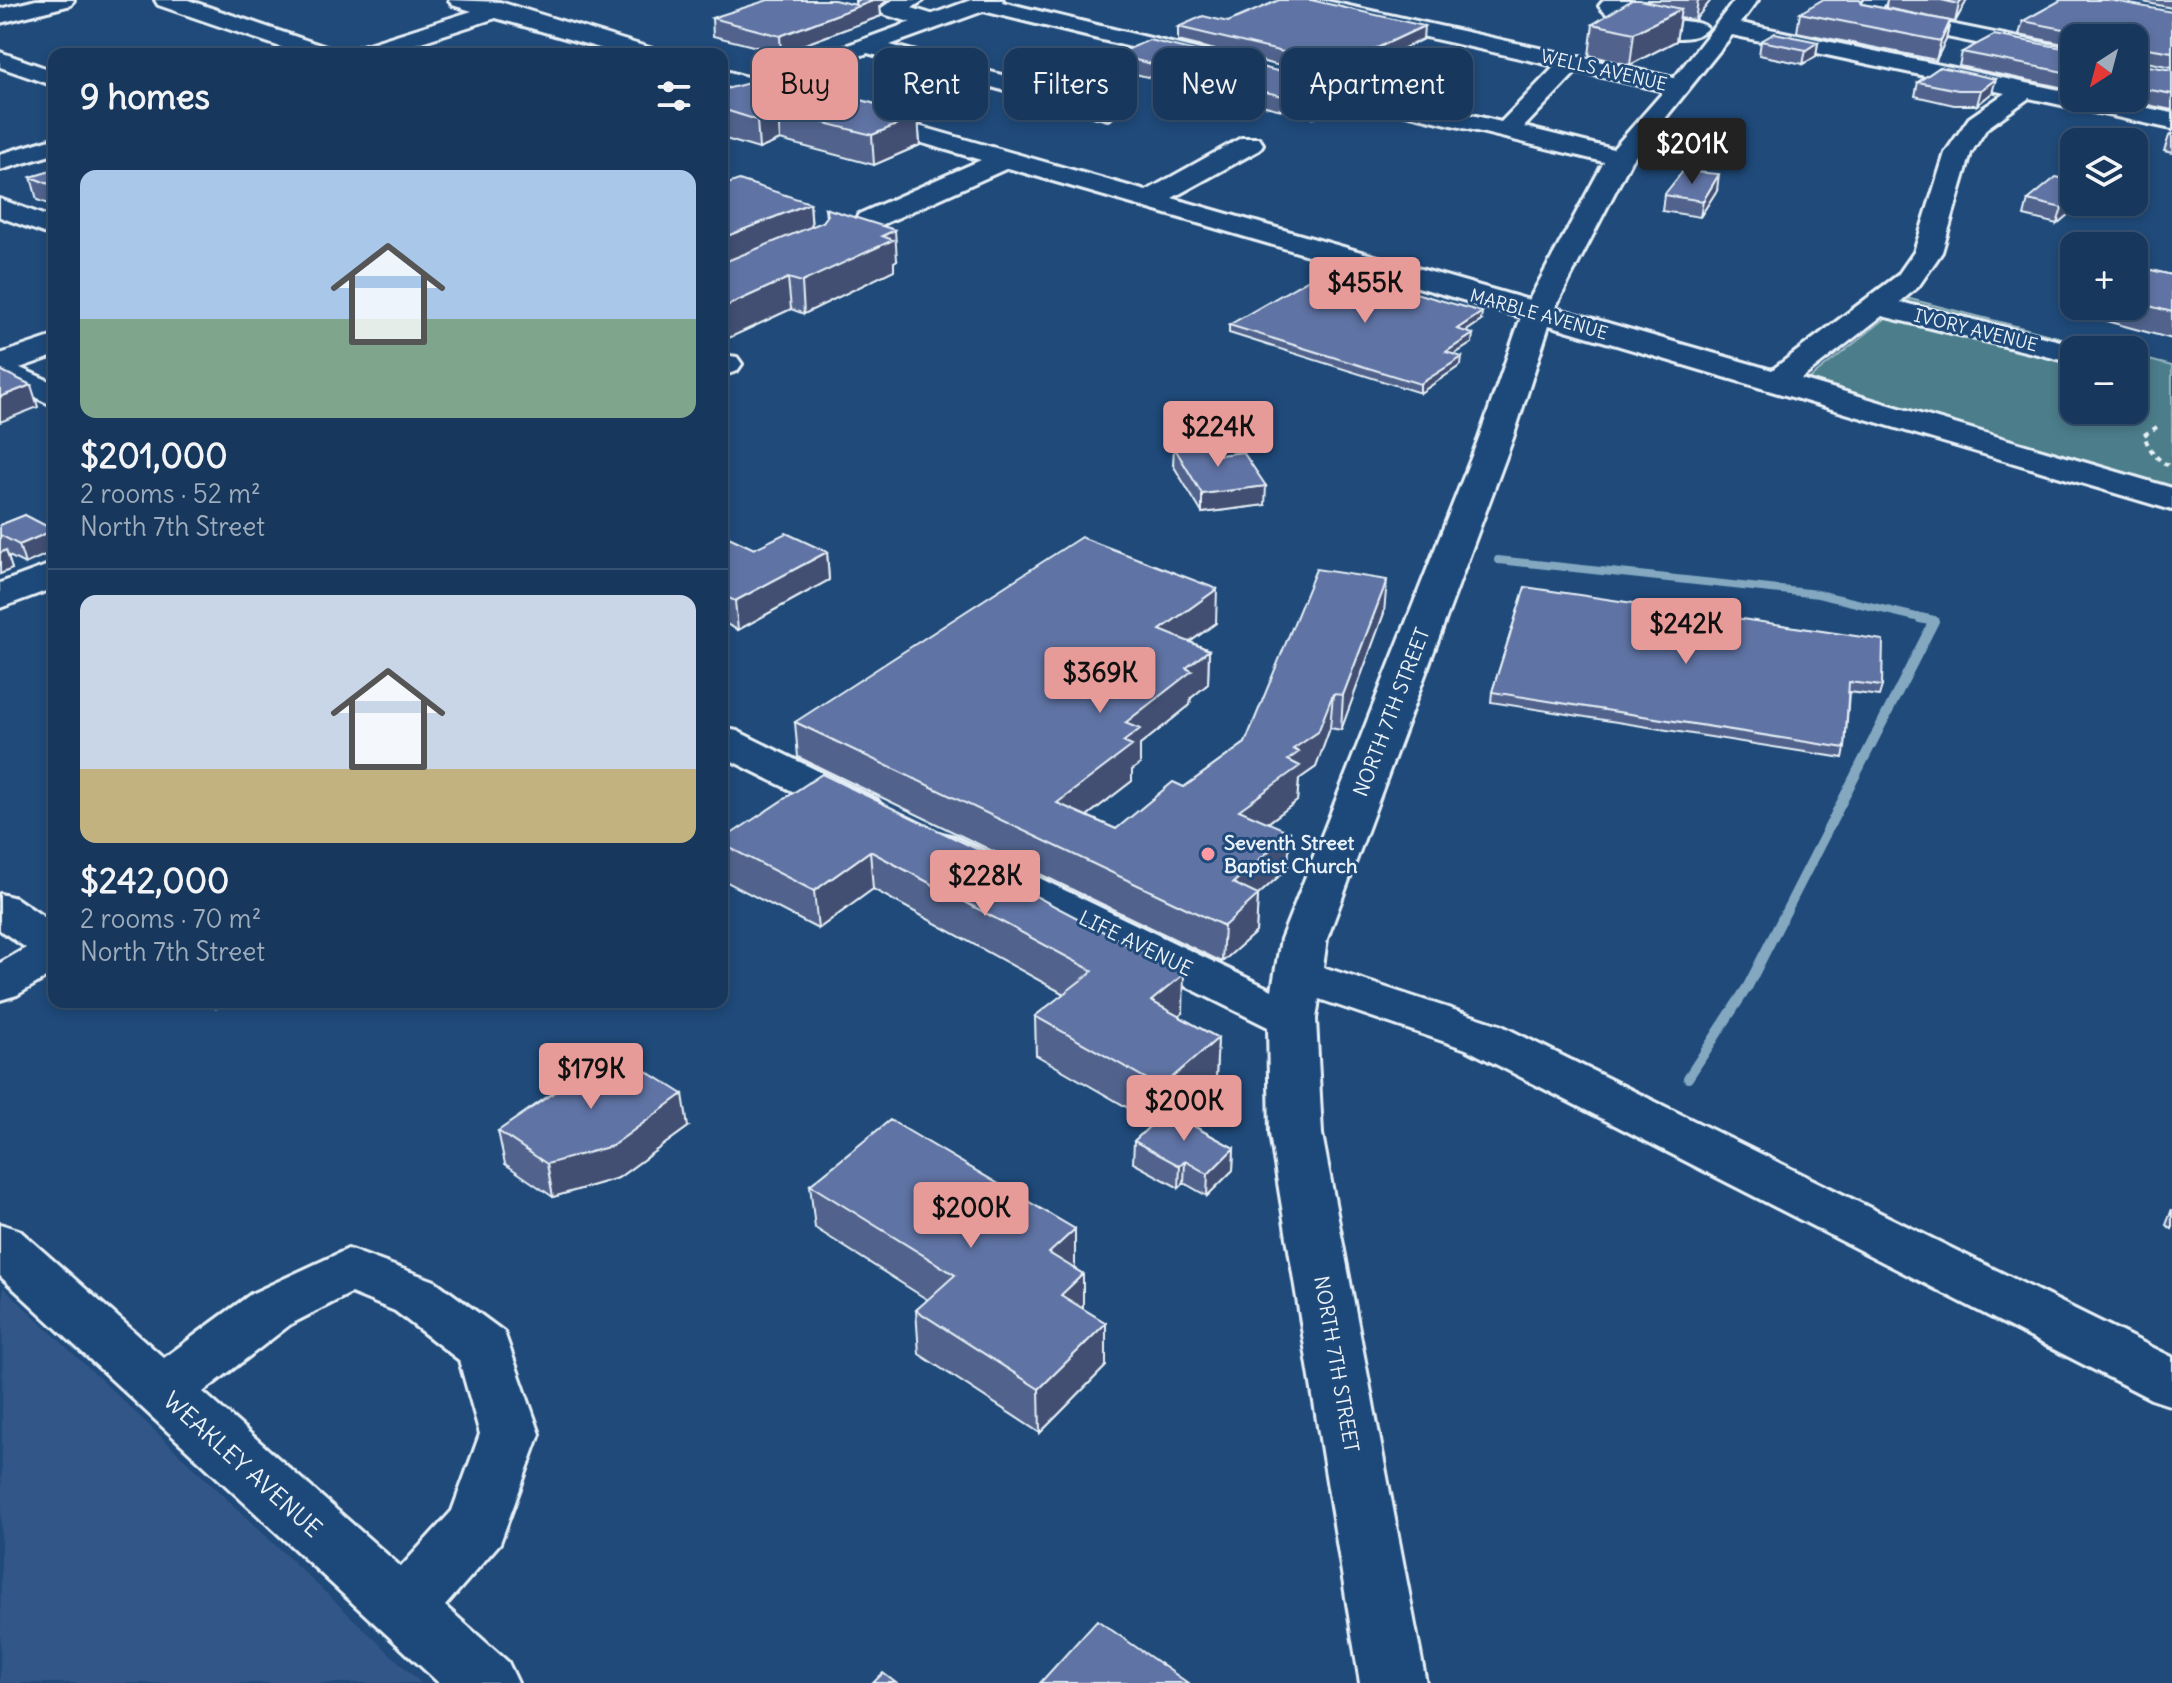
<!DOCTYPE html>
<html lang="en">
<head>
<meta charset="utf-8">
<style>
	:root { --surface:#17385c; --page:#244365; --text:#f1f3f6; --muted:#9eacbb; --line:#365272; --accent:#e69b98 }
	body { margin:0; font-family:Delius,sans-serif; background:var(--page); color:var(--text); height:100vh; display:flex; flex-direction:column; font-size:30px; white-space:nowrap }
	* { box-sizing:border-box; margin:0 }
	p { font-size:26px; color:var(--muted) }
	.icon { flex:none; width:44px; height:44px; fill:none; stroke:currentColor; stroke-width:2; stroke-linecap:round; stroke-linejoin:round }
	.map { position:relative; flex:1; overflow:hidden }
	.sheet { position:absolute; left:48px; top:48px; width:680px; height:960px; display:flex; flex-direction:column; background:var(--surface); border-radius:16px; box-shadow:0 4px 12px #0003,0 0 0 2px var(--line) }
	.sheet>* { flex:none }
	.hud { position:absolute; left:752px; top:48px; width:760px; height:72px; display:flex; gap:16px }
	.needle { width:52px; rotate:216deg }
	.fabs { position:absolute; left:2060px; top:24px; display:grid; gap:16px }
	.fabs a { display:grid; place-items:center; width:88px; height:88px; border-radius:16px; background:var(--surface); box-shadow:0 4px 12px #0003,0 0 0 2px var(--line); font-size:40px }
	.price { position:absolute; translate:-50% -68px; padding:0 18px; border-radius:8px; background:var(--accent); color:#111; font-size:26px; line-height:52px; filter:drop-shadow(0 2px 4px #0008) }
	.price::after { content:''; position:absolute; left:50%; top:48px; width:24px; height:18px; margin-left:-12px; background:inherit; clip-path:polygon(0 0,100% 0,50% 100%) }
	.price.on { background:#222; color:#fff }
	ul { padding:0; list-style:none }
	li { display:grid; align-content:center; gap:16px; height:424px; padding:0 32px }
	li+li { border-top:2px solid var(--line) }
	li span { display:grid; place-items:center; height:248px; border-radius:16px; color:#555 }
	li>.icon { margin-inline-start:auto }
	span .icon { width:144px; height:144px; fill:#fffc; stroke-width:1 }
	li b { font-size:34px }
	h2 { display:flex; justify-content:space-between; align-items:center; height:96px; padding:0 32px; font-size:34px }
	.chip { padding:0 28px; border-radius:16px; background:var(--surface); box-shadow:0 4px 12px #0003,0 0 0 2px var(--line); font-size:28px; line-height:72px }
	.chip.on { background:var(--accent); color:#111 }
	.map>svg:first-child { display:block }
</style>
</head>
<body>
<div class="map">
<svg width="2172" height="1683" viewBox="0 0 2172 1683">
	<rect width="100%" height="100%" fill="#1f4a7a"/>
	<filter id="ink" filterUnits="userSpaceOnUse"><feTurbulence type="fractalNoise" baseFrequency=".0125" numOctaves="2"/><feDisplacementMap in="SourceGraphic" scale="16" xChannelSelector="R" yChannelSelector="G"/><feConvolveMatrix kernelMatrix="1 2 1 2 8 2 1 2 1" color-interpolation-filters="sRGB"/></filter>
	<g filter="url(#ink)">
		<path fill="#325687" d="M 3,1287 L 421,1683 L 0,1683 Z"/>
		<path fill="#4b7d8a" stroke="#9ab7c1" stroke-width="2" d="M 1910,299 L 2109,350 L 2074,350 L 2074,410 L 2134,410 L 2134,356 L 2172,366 L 2172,489 L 1809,379 Z"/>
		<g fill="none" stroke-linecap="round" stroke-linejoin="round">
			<path stroke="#83a8c0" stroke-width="8" d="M 1498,560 L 1818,594 L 1929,620"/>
			<path stroke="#83a8c0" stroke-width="10" d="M 1688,1078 L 1748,986 L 1934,621 L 1920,618"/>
			<defs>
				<path id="minor" d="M 36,0 L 74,0 L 71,5 L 0,23 L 0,9 Z
					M 155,0 L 188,0 L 332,49 L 336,54 L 301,54 L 158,5 Z
					M 449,0 L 500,2 L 653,49 L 657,54 L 620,54 L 496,18 L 384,54 L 348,54 L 352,49 L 472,11 L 452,5 Z
					M 893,0 L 924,0 L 912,8 L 941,17 L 944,22 L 933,29 L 883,14 L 880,9 Z
					M 975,0 L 994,0 L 1208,52 L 1212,57 L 1200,64 L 975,9 L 972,4 Z
					M 1281,0 L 1322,0 L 1674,78 L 1735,0 L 1758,0 L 1741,23 L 2074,93 L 2074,98 L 2099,98 L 2172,113 L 2172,129 L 2029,98 L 1987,128 L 1971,153 L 1942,252 L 1918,287 L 1900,302 L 2085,347 L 2087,350 L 2074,350 L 2074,363 L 1882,316 L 1801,379 L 2172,488 L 2172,510 L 1549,325 L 1513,438 L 1327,939 L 1323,967 L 1500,1025 L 2172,1357 L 2172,1406 L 2151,1399 L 1466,1049 L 1319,999 L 1316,1019 L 1322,1134 L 1426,1683 L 1360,1683 L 1270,1134 L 1268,1027 L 922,855 L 916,846 L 922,837 L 938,833 L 954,837 L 1272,990 L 1281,939 L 1479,438 L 1521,317 L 1008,168 L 879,226 L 859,226 L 855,220 L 859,214 L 981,160 L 722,85 L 722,70 L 1146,191 L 1241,138 L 1259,138 L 1263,144 L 1259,150 L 1172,198 L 1529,300 L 1604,162 L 1282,84 L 1279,79 L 1291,72 L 1501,122 L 1555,66 L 1292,7 ZM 1732,35 L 2005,93 L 1969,118 L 1945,153 L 1914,252 L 1898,275 L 1772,370 L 1555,308 L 1631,161 ZM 1577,71 L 1664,91 L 1613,149 L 1524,127 Z
					M 1604,0 L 1629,0 L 1623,7 C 1648,26 1698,16 1707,28 C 1689,52 1614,28 1599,6 Z
					M 1865,0 L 1887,0 L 1881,10 L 2074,49 L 2074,63 L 1859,19 L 1856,14 Z
					M 868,39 L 1117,106 L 1121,111 L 1108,119 L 860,51 L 856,46 L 860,41 Z
					M 0,52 L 54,71 L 54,86 L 0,67 Z
					M 54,138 L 54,154 L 0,170 L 0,154 Z
					M 722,355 L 737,357 L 742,364 L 737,371 L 722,376 Z
					M 0,359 L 54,383 L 54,406 L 0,381 Z
					M 54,563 L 54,588 L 0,608 L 0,583 Z
					M 722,728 L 737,731 L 877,800 L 884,809 L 877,818 L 862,822 L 847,818 L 722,756 Z
					M 0,894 L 16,898 L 54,924 L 54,973 L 17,995 L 0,1000 L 0,963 L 26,948 L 0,930 Z
					M 0,1224 L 19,1230 L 164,1358 L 251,1294 L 348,1249 L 435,1281 L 504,1332 L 540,1434 L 500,1543 L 445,1606 L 508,1662 L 518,1683 L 439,1683 L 0,1276 ZM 351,1293 L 395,1311 L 459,1360 L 480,1434 L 452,1511 L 401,1567 L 203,1392 L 291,1324 Z"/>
				<path id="major" d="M 971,0 L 1003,0 L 1000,5 L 722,106 L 722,91 Z
					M 0,199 L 54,219 L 54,237 L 0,217 Z
					M 54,336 L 54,356 L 0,375 L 0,354 Z"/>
			</defs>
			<use href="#minor" stroke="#e8f1f8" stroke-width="6"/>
			<use href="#major" stroke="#e8f1f8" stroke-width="6"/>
			<path stroke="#e8f1f8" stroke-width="4" stroke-dasharray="5 5" stroke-linecap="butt" d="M 2157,427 L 2144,435 C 2149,450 2157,460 2171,467"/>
			<use href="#minor" fill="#1f4a7a" fill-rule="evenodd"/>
			<use href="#major" fill="#1f4a7a" fill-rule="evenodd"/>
		</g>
		<path fill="#51638d" stroke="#e8f1f8" stroke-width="2" d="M 855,0 L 888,0 L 880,6 L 881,16 L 781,53 L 713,36 L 712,18 L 855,5 Z
			M 1647,0 L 1711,0 L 1695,20 L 1680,18 L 1676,41 L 1630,65 L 1589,55 L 1593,24 L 1646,2 Z
			M 1887,0 L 1967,0 L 1955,22 L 1886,8 Z
			M 2134,0 L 2172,0 L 2172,8 Z
			M 1861,2 L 1862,4 L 1950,21 L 1946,40 L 1936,60 L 1797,32 L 1800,13 Z
			M 2172,12 L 2172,67 L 2136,60 L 2136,64 L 2172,70 L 2172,110 L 2114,98 L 2134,98 L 2134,38 L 2074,38 L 2074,46 L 2019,35 L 2023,21 Z
			M 1228,22 L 1423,39 L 1380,59 L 1397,64 L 1396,78 L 1375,89 L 1178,41 L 1178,27 Z
			M 1761,41 L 1818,42 L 1816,56 L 1803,64 L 1759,55 Z
			M 2074,50 L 2074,90 L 1959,66 L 1962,52 Z
			M 1115,55 L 1348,88 L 1347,103 L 1314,118 L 1115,69 Z
			M 1940,67 L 1992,93 L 1977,105 L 1954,105 L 1915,96 L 1918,82 Z
			M 722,90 L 918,116 L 920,145 L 874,165 L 780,140 L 759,149 L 722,138 Z
			M 2172,133 L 2172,153 L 2164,151 L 2169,136 Z
			M 54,170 L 54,206 L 37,200 L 31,177 Z
			M 722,182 L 810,203 L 812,227 L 823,222 L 826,218 L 825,208 L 897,260 L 894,262 L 894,270 L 804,314 L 791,309 L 724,340 L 725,349 L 722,350 Z
			M 1717,190 L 1700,217 L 1662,211 L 1664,195 Z
			M 2028,200 L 2074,202 L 2083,202 L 2057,224 L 2024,216 Z
			M 2134,266 L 2172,275 L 2172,339 L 2084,315 L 2086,306 L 2134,306 Z
			M 1481,321 L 1465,332 L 1472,343 L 1455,354 L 1461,365 L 1420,393 L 1229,333 L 1229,325 Z
			M 1174,447 L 1220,455 L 1265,505 L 1202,513 L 1173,465 Z
			M 25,515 L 25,564 L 7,555 L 12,569 L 0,574 L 0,525 Z
			M 722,534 L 754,549 L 827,552 L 829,580 L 738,630 L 722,622 Z
			M 1525,587 L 1882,686 L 1879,696 L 1849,692 L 1845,748 L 1843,758 L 1491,702 L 1492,692 Z
			M 1384,613 L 1341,730 L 1330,728 L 1316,767 L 1299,779 L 1297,801 L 1268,823 L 1288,868 L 1258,895 L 1256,932 L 1222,962 L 798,757 L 795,722 L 1216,623 L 1190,642 L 1209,650 L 1208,684 L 1191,698 L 1190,705 L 1140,745 L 1140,764 L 1132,770 L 1132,781 L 1087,816 L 1116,829 L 1184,787 L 1245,743 Z
			M 722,840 L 989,855 L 990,872 L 1183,1013 L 1178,1016 L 1218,1038 L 1216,1077 L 1173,1115 L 1234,1148 L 1233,1170 L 1207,1196 L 1184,1183 L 1179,1188 L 1133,1163 L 1134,1141 L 1154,1123 L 1036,1055 L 1035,1016 L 1064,994 L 873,889 L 818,929 L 723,880 Z
			M 207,1002 L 226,1002 L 216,1008 Z
			M 688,1127 L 618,1178 L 553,1197 L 505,1164 L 498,1131 Z
			M 810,1185 L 1075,1269 L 1083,1274 L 1083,1309 L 1106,1323 L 1106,1366 L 1040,1433 L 919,1354 L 916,1310 L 928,1300 L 815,1228 Z
			M 2172,1209 L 2172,1229 L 2166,1225 Z"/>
		<path fill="#425073" stroke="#e8f1f8" stroke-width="2" d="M 875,0 L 888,0 L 880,6 L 881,16 L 781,53 L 780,36 Z
			M 1698,0 L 1711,0 L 1695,20 Z
			M 1961,0 L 1967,0 L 1955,22 L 1959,4 Z
			M 1681,9 L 1676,41 L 1630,65 L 1634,33 Z
			M 1950,21 L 1946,40 L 1936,60 L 1941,41 Z
			M 1424,26 L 1423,39 L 1361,69 L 1362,55 Z
			M 1818,42 L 1816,56 L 1803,64 L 1806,50 Z
			M 1397,64 L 1396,78 L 1375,89 L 1376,74 Z
			M 1996,79 L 1992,93 L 1977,105 L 1981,90 Z
			M 1348,88 L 1347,103 L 1314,118 L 1315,104 Z
			M 778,111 L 780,140 L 759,149 L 757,120 Z
			M 918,116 L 920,145 L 874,165 L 872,135 Z
			M 1719,174 L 1717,190 L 1700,217 L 1703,201 Z
			M 2074,198 L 2074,202 L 2083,202 L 2057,224 L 2062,208 Z
			M 810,203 L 812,233 L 722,270 L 722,238 Z
			M 895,230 L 897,260 L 894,262 L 894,270 L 804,314 L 802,282 L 882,236 Z
			M 788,278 L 791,309 L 724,340 L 725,349 L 722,350 L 722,308 Z
			M 1482,312 L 1481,321 L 1456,338 L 1457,329 Z
			M 1473,334 L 1472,343 L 1445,360 L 1446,352 Z
			M 1462,357 L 1461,365 L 1420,393 L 1420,384 Z
			M 31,385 L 38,407 L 0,422 L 0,397 Z
			M 1266,486 L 1265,505 L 1202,513 L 1202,494 Z
			M 54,530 L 54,551 L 25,564 L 19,545 Z
			M 6,550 L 12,569 L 0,574 L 0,553 Z
			M 827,552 L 829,580 L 738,630 L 735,601 Z
			M 1387,580 L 1384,613 L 1341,730 L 1343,695 Z
			M 1217,589 L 1216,623 L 1159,664 L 1160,630 Z
			M 1209,650 L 1208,684 L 1191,698 L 1190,705 L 1140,745 L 1140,764 L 1132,770 L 1132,781 L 1057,839 L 1057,803 L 1125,723 L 1186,668 Z
			M 1333,694 L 1330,728 L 1316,767 L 1299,779 L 1297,801 L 1237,846 L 1239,810 L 1288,760 L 1293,749 Z
			M 1290,832 L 1288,868 L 1258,895 L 1256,932 L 1222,962 L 1224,926 L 1233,883 Z
			M 870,851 L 873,889 L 818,929 L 814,891 Z
			M 989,855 L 990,892 L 976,865 Z
			M 1184,974 L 1183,1013 L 1150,1040 L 1151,1001 Z
			M 214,1002 L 226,1002 L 216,1008 Z
			M 1218,1038 L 1216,1077 L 1160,1126 L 1161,1087 Z
			M 683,1094 L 688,1127 L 618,1178 L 553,1197 L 547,1164 Z
			M 1234,1148 L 1233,1170 L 1207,1196 L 1208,1174 Z
			M 1185,1161 L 1184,1183 L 1179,1188 L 1180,1166 Z
			M 1075,1229 L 1075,1272 L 1049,1253 Z
			M 1083,1274 L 1083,1317 L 1061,1295 Z
			M 1106,1323 L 1106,1366 L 1040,1433 L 1039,1389 Z"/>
		<path fill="#5e73a4" stroke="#e8f1f8" stroke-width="2" d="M 768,0 L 834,0 L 856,5 L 856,0 L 875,0 L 780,36 L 712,18 Z
			M 1279,0 L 1311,0 L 1424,26 L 1362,55 L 1397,64 L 1376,74 L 1178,27 L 1203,16 L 1228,22 Z
			M 1632,0 L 1639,0 L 1681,9 L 1634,33 L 1593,24 Z
			M 1822,0 L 1860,0 L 1862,4 L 1950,21 L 1941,41 L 1800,13 Z
			M 1941,0 L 1961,0 L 1959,4 Z
			M 2061,0 L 2109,0 L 2172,12 L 2172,52 L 2136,46 L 2136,64 L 2172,70 L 2172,94 L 2134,87 L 2134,38 L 2079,38 L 2078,32 L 2023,21 Z
			M 1775,33 L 1818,42 L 1806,50 L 1761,41 Z
			M 1994,35 L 2074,50 L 2074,74 L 1962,52 Z
			M 1149,40 L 1348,88 L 1315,104 L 1115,55 Z
			M 1940,67 L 1996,79 L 1981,90 L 1958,90 L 1918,82 Z
			M 776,76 L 918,116 L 872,135 L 778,111 L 757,120 L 722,109 L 722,101 L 725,99 L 722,98 L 722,90 Z
			M 54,170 L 54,186 L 31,177 Z
			M 1683,171 L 1719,174 L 1703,201 L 1664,195 Z
			M 2056,177 L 2074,181 L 2074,198 L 2062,208 L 2028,200 Z
			M 739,180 L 810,203 L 722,238 L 722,182 L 728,184 Z
			M 825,208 L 895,230 L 882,236 L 893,240 L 802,282 L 788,278 L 722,308 L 722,263 L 823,222 L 828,215 Z
			M 2134,266 L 2172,275 L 2172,312 L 2134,302 Z
			M 1328,268 L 1482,312 L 1457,329 L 1473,334 L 1446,352 L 1462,357 L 1420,384 L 1229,325 Z
			M 0,370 L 31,385 L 0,397 Z
			M 1213,443 L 1220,455 L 1243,452 L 1266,486 L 1202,494 L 1174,447 Z
			M 25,515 L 54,530 L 19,545 L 0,535 L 0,525 Z
			M 786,533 L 827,552 L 735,601 L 722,595 L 722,534 L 754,549 Z
			M 1081,537 L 1217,589 L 1160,630 L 1209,650 L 1186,668 L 1192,671 L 1125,723 L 1140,729 L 1123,742 L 1132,746 L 1057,803 L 1116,829 L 1173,782 L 1184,787 L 1245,743 L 1316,569 L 1387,580 L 1343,695 L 1333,694 L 1318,732 L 1293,749 L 1299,752 L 1288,760 L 1300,766 L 1239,810 L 1290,832 L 1233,883 L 1258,895 L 1224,926 L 795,722 Z
			M 1525,587 L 1883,640 L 1882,686 L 1849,682 L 1845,748 L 1492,692 Z
			M 822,774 L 989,855 L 976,865 L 1184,974 L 1151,1001 L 1218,1038 L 1161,1087 L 1035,1016 L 1093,971 L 870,851 L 814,891 L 722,844 L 722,840 Z
			M 614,1051 L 683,1094 L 612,1146 L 547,1164 L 498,1131 Z
			M 1166,1111 L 1234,1148 L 1208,1174 L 1185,1161 L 1180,1166 L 1134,1141 Z
			M 890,1120 L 1075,1229 L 1049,1253 L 1083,1274 L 1061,1295 L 1106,1323 L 1039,1389 L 916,1310 L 955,1275 L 810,1185 Z
			M 1097,1620 L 1188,1683 L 1040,1683 Z
			M 883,1673 L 896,1683 L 873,1683 Z"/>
	</g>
	<circle fill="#ff9aa2" stroke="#1f4a7a" stroke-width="3" cx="1208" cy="854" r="8"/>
	<g text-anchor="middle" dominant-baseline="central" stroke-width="6" stroke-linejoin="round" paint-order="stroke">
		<g font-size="18" fill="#e8f1f8" stroke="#1f4a7a">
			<text transform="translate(1604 70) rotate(13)">WELLS AVENUE</text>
			<text transform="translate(1539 314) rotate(16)">MARBLE AVENUE</text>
			<text transform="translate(1976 330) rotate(14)">IVORY AVENUE</text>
		</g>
		<g font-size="20" fill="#e8f1f8" stroke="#1f4a7a">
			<text transform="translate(1391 712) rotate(-69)">NORTH 7TH STREET</text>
			<text transform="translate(1136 943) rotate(26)">LIFE AVENUE</text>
			<text transform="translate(1337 1364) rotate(80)">NORTH 7TH STREET</text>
		</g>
		<g font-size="20" font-weight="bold" fill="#e8f1f8" stroke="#1f4a7a" text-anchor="start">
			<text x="1224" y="842">Seventh Street<tspan x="1224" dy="23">Baptist Church</tspan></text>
		</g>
		<g font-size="24" fill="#e8f1f8" stroke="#1f4a7a">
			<text transform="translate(243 1464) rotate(42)">WEAKLEY AVENUE</text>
		</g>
	</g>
</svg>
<div class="fabs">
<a><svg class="needle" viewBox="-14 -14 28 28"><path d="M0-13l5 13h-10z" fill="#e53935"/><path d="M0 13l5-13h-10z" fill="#9eacbb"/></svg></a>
<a><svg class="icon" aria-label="layers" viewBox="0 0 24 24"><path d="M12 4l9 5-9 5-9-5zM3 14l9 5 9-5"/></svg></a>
<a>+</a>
<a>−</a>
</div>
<b class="price on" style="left:1692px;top:186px">$201K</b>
<b class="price" style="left:1365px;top:325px">$455K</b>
<b class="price" style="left:1218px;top:469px">$224K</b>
<b class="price" style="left:1686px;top:666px">$242K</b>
<b class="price" style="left:1100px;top:715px">$369K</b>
<b class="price" style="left:985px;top:918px">$228K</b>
<b class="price" style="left:591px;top:1111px">$179K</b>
<b class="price" style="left:1184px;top:1143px">$200K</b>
<b class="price" style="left:971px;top:1250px">$200K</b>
<div class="hud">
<a class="chip on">Buy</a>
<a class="chip">Rent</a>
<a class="chip">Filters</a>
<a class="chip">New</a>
<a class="chip">Apartment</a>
</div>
<section class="sheet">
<h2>9 homes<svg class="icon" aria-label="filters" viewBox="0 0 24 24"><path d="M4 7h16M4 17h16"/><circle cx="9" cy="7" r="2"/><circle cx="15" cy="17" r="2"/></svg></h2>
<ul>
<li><span style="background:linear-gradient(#a9c7e8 60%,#7fa58c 0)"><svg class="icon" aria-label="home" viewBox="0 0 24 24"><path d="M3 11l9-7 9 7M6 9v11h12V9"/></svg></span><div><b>$201,000</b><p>2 rooms · 52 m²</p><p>North 7th Street</p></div></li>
<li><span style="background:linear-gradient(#c9d6e8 70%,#c2b280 0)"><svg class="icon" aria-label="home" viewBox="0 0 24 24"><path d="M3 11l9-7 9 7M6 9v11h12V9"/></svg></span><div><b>$242,000</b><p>2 rooms · 70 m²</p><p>North 7th Street</p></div></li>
</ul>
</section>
</div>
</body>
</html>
